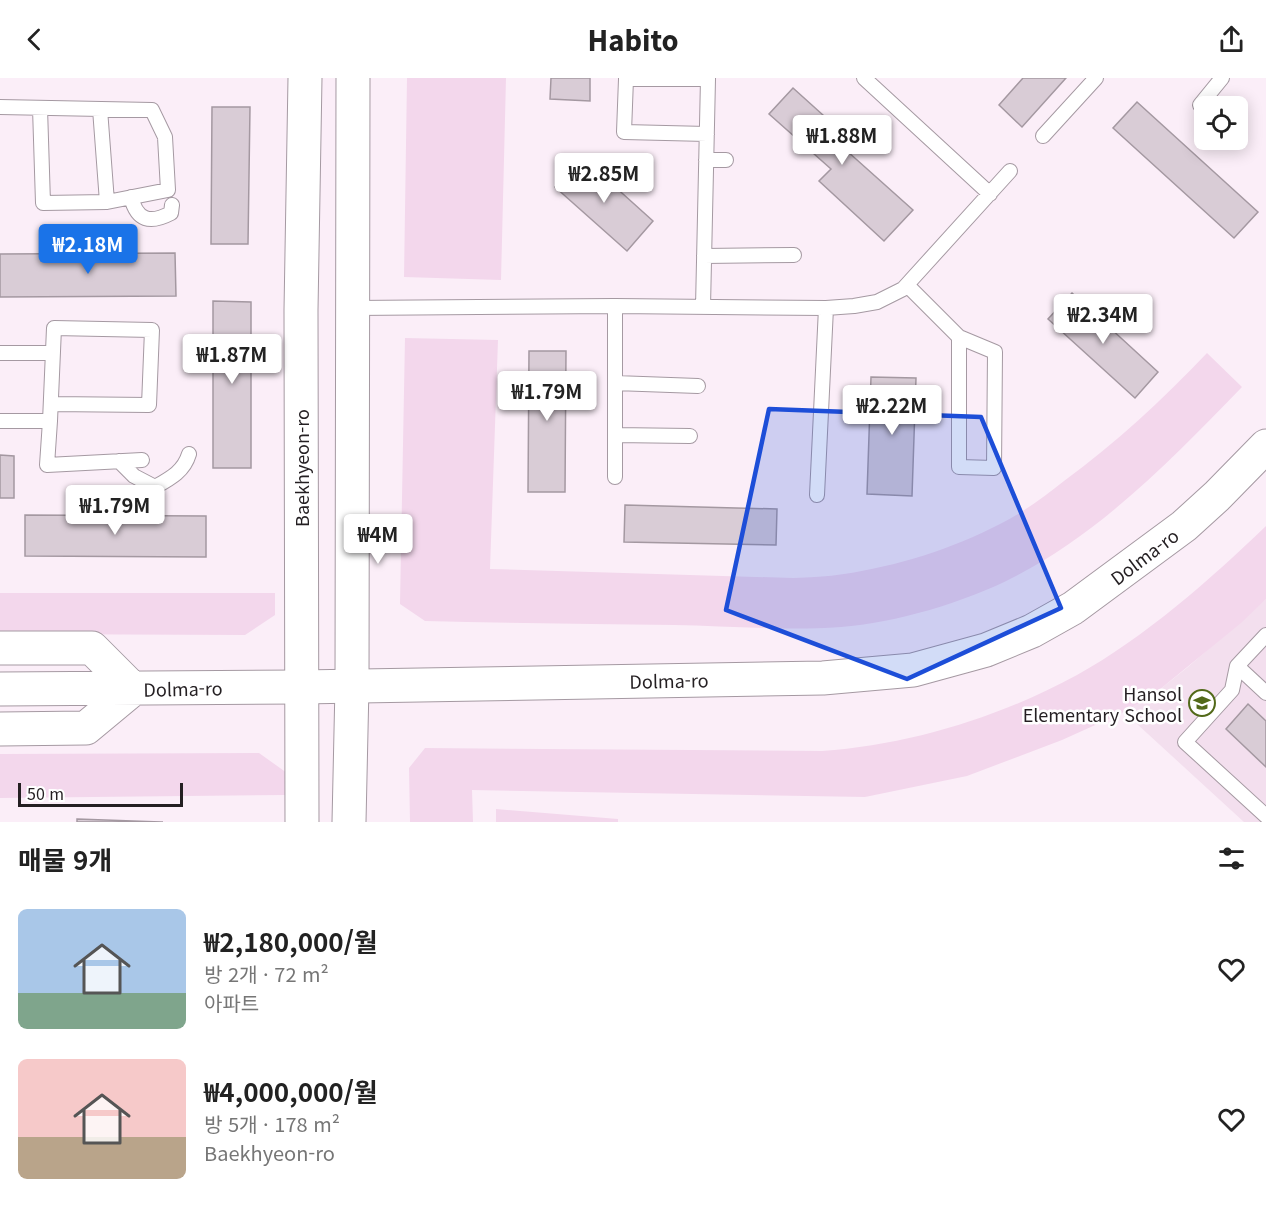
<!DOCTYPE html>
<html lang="ko">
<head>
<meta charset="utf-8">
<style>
	:root { --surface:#fff; --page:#f2f2f2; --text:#222; --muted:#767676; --accent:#1a73e8 }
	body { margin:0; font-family:Georgia,"Noto Sans KR",serif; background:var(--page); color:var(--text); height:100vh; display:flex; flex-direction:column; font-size:22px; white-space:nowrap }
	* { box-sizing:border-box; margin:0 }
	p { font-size:20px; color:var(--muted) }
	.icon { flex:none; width:33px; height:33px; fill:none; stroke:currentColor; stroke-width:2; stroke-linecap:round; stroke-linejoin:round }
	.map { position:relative; height:744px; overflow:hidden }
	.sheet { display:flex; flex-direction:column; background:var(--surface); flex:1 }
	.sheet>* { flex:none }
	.buttons { position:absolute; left:1194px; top:18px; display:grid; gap:12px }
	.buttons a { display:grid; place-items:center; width:54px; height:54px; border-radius:9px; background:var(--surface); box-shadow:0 3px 15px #0003; font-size:30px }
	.scale { position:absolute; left:18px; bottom:15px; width:165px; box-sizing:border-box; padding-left:6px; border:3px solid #241f22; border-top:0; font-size:16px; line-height:21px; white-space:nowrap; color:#241f22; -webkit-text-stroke:4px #fff; paint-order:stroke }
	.price { position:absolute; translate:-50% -51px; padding:0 14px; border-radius:6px; background:#fff; color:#222; font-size:20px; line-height:39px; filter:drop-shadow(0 2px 3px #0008) }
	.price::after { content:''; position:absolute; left:50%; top:36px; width:18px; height:14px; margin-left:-9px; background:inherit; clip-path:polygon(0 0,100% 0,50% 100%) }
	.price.current { background:var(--accent); color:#fff }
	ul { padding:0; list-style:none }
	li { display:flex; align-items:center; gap:18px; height:150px; padding:0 18px }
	li span { display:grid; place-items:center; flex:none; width:168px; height:120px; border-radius:9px; color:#555 }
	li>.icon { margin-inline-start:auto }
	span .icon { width:72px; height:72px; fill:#fffc; stroke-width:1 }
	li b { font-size:26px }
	h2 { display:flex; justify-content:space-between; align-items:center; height:72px; padding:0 18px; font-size:26px }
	header { display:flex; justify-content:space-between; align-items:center; height:78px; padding:0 18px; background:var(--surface); font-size:27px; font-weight:800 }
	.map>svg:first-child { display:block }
</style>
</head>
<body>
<header><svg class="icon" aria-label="back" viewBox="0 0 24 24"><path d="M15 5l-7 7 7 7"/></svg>Habito<svg class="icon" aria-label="share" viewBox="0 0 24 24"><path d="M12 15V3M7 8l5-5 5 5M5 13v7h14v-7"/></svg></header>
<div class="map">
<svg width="1266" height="744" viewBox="0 0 1266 744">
	<rect width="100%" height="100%" fill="#fbeef8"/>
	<path fill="#f3dfee" d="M 1266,521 L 1266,744 L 1244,744 L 1124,634 L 1153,617 L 1188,589 Z"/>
	<path fill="#f3d7ec" d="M 407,0 L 506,0 L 501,202 L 404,199 Z
		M 405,260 L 498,262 L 490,491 L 793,500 C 810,499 827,499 844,496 C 897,488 952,471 1000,446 C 1022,435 1044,419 1064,403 C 1116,365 1162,322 1207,275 L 1242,309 C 1174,379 1102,454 1014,499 C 966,524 895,545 841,549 C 786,553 729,548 674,547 C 591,546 508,545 425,543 L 400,526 Z
		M 1266,448 L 1266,521 L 1241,545 L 1153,617 L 1124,634 L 1062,662 L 967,698 L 865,719 L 472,712 L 473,744 L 410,744 L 409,690 L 425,670 L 822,673 C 910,667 1000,639 1077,597 C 1144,560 1211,501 1266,448 Z
		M 0,515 L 275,515 L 275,537 L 245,557 L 0,556 Z
		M 259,675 L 287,695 L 286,717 L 0,720 L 0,676 Z
		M 496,731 L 618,741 L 618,744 L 496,744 Z"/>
	<path fill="#d9ccd6" stroke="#a498a1" stroke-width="1.5" d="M 551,0 L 590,0 L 590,23 L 550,21 Z
		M 1023,0 L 1066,0 L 1022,49 L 999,27 Z
		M 793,10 L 854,65 L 847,73 L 913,132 L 884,163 L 819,103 L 831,91 L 769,36 Z
		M 1137,24 L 1258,134 L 1234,160 L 1113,50 Z
		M 212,29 L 250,29 L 248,166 L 211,166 Z
		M 582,79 L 653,143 L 627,173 L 555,109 Z
		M 175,175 L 176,218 L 0,219 L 0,176 Z
		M 1072,215 L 1158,294 L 1135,320 L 1048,241 Z
		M 213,223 L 251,224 L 251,390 L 213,390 Z
		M 529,273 L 566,273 L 565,414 L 528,414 Z
		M 871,299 L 916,300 L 912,418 L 867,416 Z
		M 0,377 L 14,378 L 14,420 L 0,420 Z
		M 625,427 L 777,431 L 776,467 L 624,464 Z
		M 25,437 L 206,438 L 206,479 L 25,478 Z
		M 1248,626 L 1266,643 L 1266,689 L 1226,651 Z
		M 77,741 L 161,744 L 163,744 L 77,744 Z"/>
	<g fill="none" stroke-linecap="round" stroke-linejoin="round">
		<defs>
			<path id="lane" d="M 864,0 L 990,116
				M 1200,27 L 1222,0
				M 0,29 L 152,32 L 165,59 L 168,112 L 107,124 L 43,125 L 40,30
				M 100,31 L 107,124
				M 1043,58 L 1096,0
				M 706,82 L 726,82
				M 131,119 C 137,143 150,146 171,135 L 172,127
				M 704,178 L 794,177
				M 907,207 L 959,259 L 959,389 L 994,390 L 995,274 L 959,259
				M 615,228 L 615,399
				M 703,229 C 705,153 707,77 708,1 L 626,1 L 624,54 L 707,56
				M 353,230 L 615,228 L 826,230 L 854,228 L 877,224 L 903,211 L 1010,93
				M 0,275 L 53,275
				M 615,305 L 698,308
				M 0,343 L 50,343 L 47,387 L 142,382
				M 50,343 L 54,250 L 152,252 L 149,327 L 51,326
				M 615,357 L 690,358
				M 119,383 L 134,398 L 155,409 C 171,400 184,393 189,376
				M 817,417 L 826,230
				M 1266,557 L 1237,588 L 1232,612 L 1185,664 L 1266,738
				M 1237,588 L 1266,615"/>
			<path id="secondary" d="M 302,744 L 301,232 L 305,0
				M 349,744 L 352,608 L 353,0"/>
			<path id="primary" d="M 0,570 L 92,570 L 133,611
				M 0,611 L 301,609 L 823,600 L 913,592 L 986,572 L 1032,553 L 1073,530 L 1184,448 L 1217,418 L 1266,368
				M 0,651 L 86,650 L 133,611"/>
		</defs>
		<use href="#lane" stroke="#a599a2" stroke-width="16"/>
		<use href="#secondary" stroke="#a599a2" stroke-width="35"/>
		<use href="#primary" stroke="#a599a2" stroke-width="35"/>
		<use href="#lane" stroke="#fff" stroke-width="14"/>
		<use href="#secondary" stroke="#fff" stroke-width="33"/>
		<use href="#primary" stroke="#fff" stroke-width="33"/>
	</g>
	<path fill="#1d4ed8" fill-opacity="0.2" stroke="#1d4ed8" stroke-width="4.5" stroke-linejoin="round" d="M 769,331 L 981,339 L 1061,530 L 907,601 L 726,532 Z"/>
	<defs>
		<symbol id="school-ring" viewBox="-11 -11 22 22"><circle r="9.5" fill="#fff" stroke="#526919" stroke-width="1.5"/><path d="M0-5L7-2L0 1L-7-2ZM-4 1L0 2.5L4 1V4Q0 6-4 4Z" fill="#526919"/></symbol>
	</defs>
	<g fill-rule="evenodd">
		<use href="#school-ring" x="1187" y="610" width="30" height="30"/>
	</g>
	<g text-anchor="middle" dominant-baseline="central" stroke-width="5" stroke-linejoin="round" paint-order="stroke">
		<g font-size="18" fill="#241f22" stroke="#fff">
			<text transform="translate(301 390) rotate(-90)">Baekhyeon-ro</text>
			<text transform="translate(1144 478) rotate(-37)">Dolma-ro</text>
			<text transform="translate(669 602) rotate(-1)">Dolma-ro</text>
			<text transform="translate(183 610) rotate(-1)">Dolma-ro</text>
		</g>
		<g font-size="18" fill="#241f22" stroke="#fff" text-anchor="end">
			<text x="1182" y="615">Hansol<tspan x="1182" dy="21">Elementary School</tspan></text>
		</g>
	</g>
</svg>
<div class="buttons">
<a><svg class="icon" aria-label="locate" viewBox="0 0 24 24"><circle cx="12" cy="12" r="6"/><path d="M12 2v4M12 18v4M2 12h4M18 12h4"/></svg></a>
</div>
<div class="scale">50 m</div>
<b class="price" style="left:842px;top:88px">₩1.88M</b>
<b class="price" style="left:604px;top:126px">₩2.85M</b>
<b class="price current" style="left:88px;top:197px">₩2.18M</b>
<b class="price" style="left:1103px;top:267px">₩2.34M</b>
<b class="price" style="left:232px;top:307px">₩1.87M</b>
<b class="price" style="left:547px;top:344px">₩1.79M</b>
<b class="price" style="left:892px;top:358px">₩2.22M</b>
<b class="price" style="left:115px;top:458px">₩1.79M</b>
<b class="price" style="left:378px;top:487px">₩4M</b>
</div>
<section class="sheet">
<h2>매물 9개<svg class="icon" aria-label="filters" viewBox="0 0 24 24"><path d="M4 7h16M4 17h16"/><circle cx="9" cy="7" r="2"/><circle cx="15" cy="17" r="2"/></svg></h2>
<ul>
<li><span style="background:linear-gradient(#a9c7e8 70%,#7fa58c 0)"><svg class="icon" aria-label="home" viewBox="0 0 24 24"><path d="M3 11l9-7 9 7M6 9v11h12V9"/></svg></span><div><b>₩2,180,000/월</b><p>방 2개 · 72 m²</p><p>아파트</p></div><svg class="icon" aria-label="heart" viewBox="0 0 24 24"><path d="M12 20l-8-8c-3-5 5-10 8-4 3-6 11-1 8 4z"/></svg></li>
<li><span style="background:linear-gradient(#f6c9c9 65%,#b9a48a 0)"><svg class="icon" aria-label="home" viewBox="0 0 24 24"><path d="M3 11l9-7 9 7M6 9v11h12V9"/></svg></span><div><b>₩4,000,000/월</b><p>방 5개 · 178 m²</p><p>Baekhyeon-ro</p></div><svg class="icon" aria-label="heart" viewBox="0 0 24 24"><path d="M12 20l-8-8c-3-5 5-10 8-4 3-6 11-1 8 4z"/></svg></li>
</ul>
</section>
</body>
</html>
